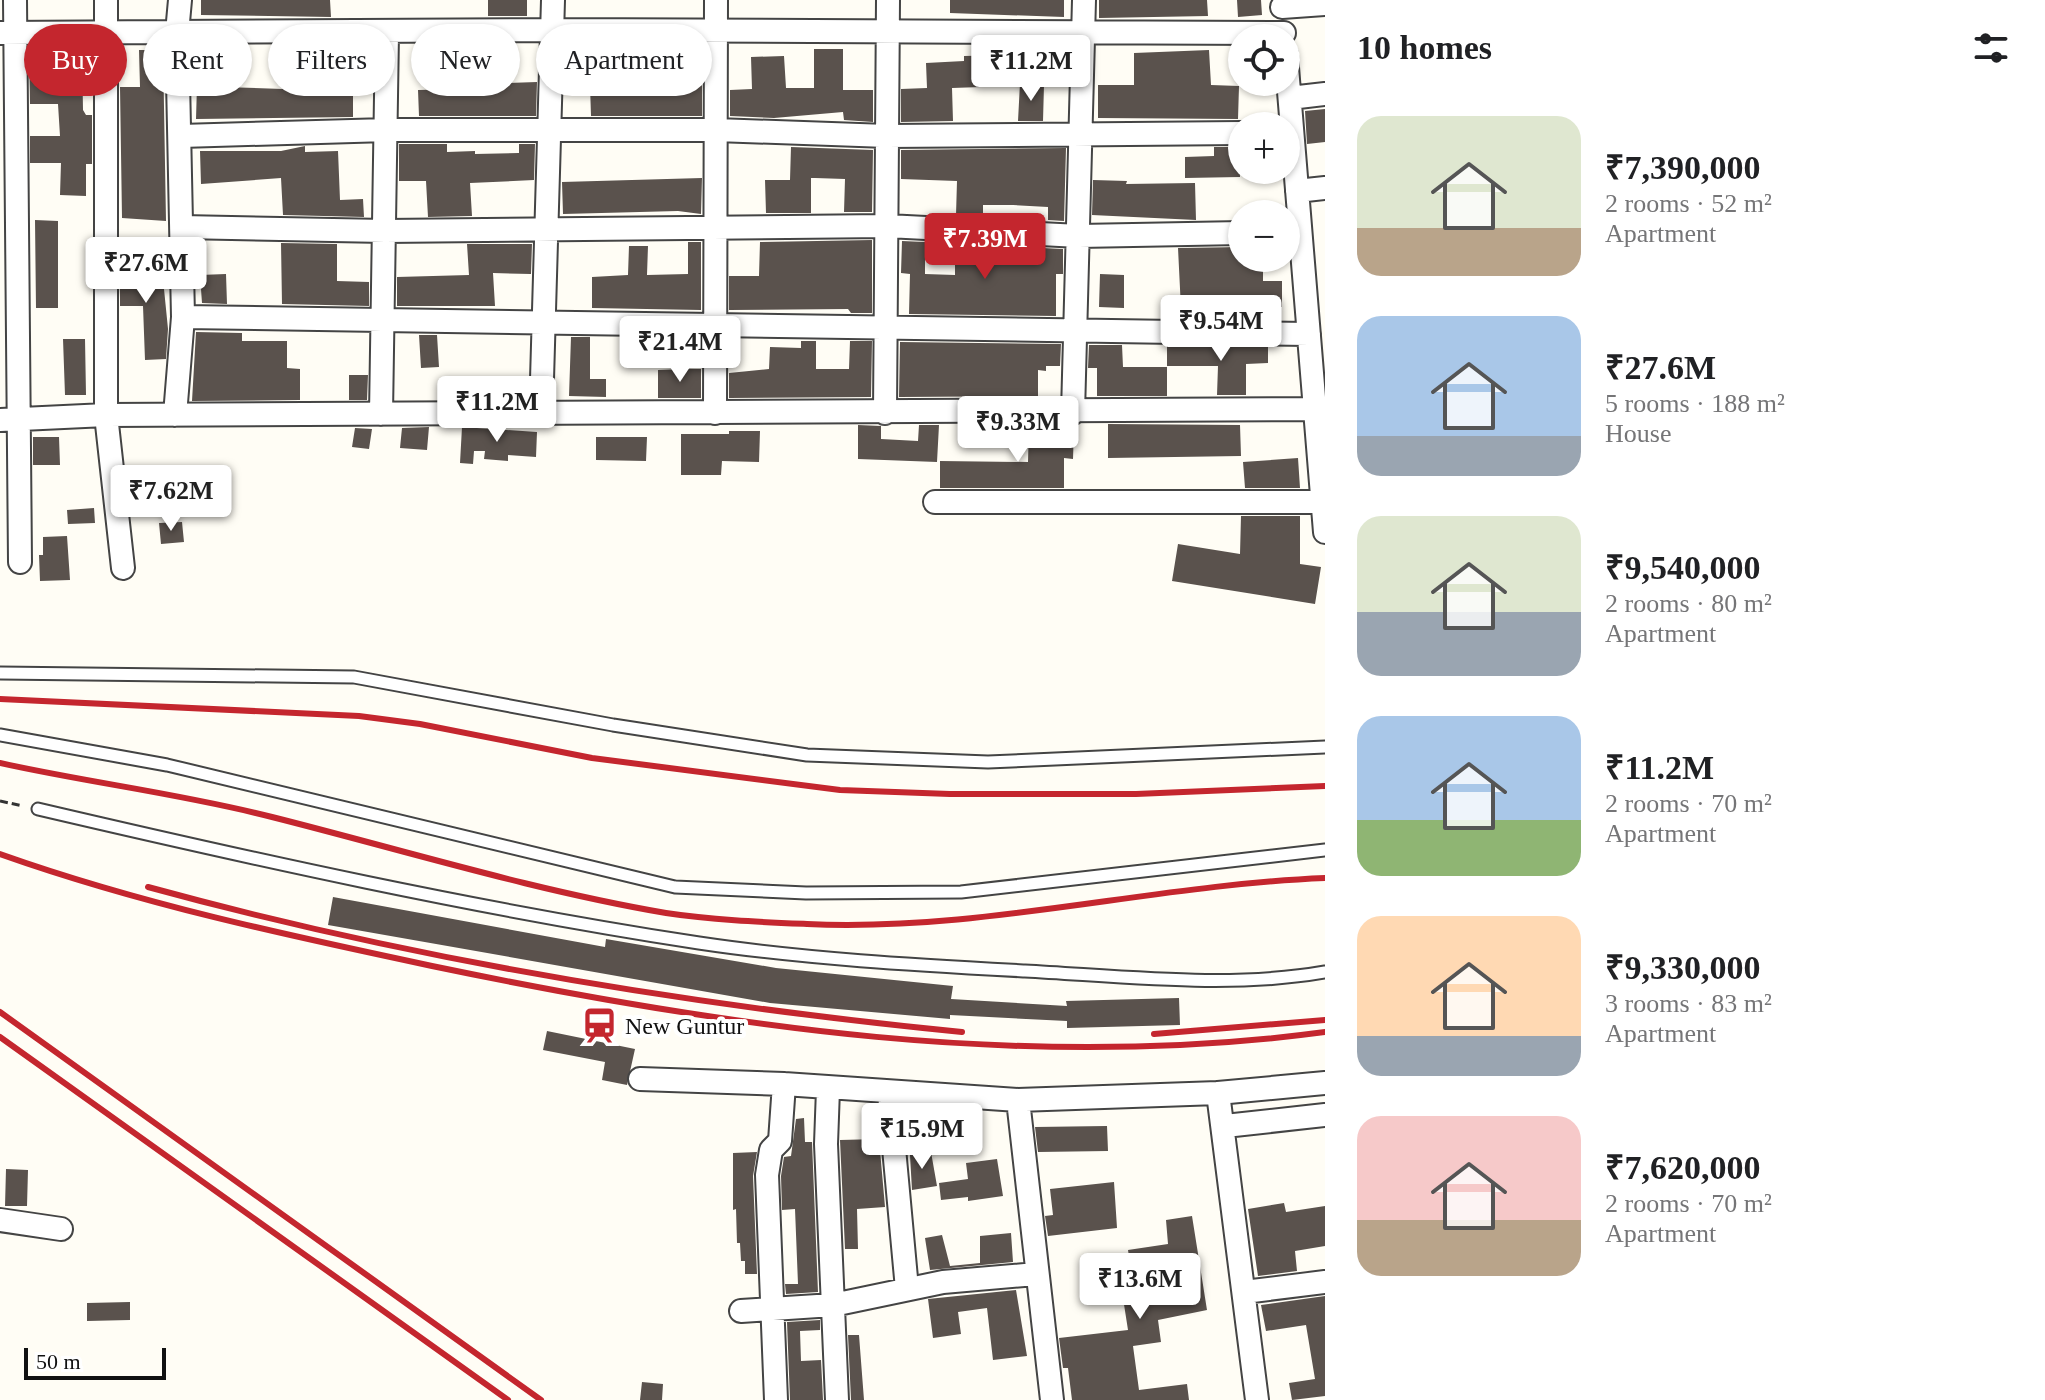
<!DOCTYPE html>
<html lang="en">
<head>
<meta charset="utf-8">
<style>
	:root { --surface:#fff; --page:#f2f2f2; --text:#202124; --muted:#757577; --accent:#c4262e }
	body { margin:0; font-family:Georgia,serif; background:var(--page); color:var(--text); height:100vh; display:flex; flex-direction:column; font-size:30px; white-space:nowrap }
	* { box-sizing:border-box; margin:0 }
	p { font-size:26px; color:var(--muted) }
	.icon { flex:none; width:44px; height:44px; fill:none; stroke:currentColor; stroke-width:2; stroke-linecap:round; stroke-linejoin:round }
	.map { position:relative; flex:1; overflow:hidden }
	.details { display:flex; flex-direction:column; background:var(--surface); width:720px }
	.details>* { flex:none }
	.top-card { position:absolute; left:24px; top:24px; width:760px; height:72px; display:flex; gap:16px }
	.tools { position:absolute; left:1228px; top:24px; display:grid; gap:16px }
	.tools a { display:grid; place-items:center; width:72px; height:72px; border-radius:50%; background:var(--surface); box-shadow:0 2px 6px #0004; font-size:40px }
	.scale { position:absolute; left:24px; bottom:20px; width:142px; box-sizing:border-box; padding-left:8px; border:4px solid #111; border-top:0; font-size:22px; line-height:28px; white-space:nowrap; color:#111; -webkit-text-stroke:6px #fff; paint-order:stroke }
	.price { position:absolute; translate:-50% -68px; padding:0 18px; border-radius:8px; background:#fff; color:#222; font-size:26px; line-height:52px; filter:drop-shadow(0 2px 4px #0008) }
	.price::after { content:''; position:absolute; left:50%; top:48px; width:24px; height:18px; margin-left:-12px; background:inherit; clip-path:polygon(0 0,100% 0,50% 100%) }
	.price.active { background:var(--accent); color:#fff }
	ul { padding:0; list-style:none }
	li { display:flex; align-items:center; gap:24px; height:200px; padding:0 32px }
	li span { display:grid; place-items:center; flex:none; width:224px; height:160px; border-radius:24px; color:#555 }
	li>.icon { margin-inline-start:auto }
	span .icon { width:96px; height:96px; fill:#fffc; stroke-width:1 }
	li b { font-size:34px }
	h2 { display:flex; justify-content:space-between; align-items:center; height:96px; padding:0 32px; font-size:34px }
	.tag { padding:0 28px; border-radius:36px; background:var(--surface); box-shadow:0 2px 6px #0004; font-size:28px; line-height:72px }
	.tag.active { background:var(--accent); color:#fff }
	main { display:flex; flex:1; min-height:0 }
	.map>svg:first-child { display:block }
</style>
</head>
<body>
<main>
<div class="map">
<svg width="1325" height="1400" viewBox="0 0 1325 1400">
	<rect width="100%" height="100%" fill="#fffdf5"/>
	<path fill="#5a524d" d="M 201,0 L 330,0 L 331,17 L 201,15 Z
		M 488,0 L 527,0 L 527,16 L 488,16 Z
		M 950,0 L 1064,0 L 1064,17 L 950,13 Z
		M 1099,0 L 1207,0 L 1208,16 L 1099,18 Z
		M 1237,0 L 1261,0 L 1262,15 L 1238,17 Z
		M 56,47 L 56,52 L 82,52 L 83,110 L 86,115 L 92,115 L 92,164 L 86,164 L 86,196 L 60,195 L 61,163 L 30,163 L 30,136 L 60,136 L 58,104 L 30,104 L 29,48 Z
		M 702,49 L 702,116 L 591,116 L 589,54 L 637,53 L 638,89 L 679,88 L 678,50 Z
		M 814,49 L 843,49 L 843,90 L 873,90 L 873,122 L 844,120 L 843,112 L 774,118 L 730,116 L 730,90 L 752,89 L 751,57 L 784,56 L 786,88 L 814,88 Z
		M 139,50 L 163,50 L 166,221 L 122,218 L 120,87 L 140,87 Z
		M 1209,50 L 1211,85 L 1239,86 L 1238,119 L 1098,118 L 1098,85 L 1134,85 L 1134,53 Z
		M 198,51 L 223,51 L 223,87 L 283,89 L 312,87 L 312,55 L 364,52 L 364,86 L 353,86 L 353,117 L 196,119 Z
		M 1008,55 L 1010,86 L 952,88 L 953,121 L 901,122 L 901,89 L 927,88 L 926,63 L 964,61 L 964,56 Z
		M 462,57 L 505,59 L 504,83 L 537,82 L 536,116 L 419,116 L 418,90 L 460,89 Z
		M 1020,83 L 1044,85 L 1043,121 L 1018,121 Z
		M 1325,109 L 1325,142 L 1307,144 L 1305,111 Z
		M 399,144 L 447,144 L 447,152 L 475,151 L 475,154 L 519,153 L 519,144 L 535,144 L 534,180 L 470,183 L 472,216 L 428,217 L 426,181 L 399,181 Z
		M 305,146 L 305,152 L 338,151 L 340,200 L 363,199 L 364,217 L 283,215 L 281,178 L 201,184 L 200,151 L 281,151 Z
		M 791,147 L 873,150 L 872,212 L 844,212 L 845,179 L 815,178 L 811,178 L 811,213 L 766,213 L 765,180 L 790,180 Z
		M 1214,147 L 1239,147 L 1240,177 L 1185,178 L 1185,157 L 1214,156 Z
		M 1066,148 L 1064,221 L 1048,220 L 1048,207 L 1013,205 L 983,205 L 983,216 L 956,215 L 957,181 L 901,179 L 901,150 Z
		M 702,178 L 701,214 L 678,211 L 563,214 L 562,182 Z
		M 1093,180 L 1127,181 L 1126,184 L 1195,183 L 1196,220 L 1092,215 Z
		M 35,220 L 58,221 L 58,308 L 36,308 Z
		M 872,240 L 872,313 L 851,313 L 848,309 L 729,310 L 729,276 L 759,276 L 760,242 Z
		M 902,241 L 925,242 L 925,274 L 955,275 L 955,244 L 1063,249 L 1063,274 L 1056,274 L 1056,316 L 909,314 L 910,274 L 901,273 Z
		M 688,242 L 701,242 L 701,310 L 592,308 L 592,277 L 628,275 L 629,246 L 648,246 L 647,275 L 688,274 Z
		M 281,243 L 337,244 L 337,281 L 369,282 L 369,306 L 282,304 Z
		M 467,244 L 532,244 L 531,274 L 493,273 L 495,306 L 397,306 L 397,277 L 469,275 Z
		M 1242,247 L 1242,258 L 1263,258 L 1263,281 L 1282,281 L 1282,307 L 1181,309 L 1178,248 Z
		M 138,250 L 141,280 L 163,279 L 168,329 L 166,359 L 145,360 L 143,306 L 120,306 L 120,289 L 124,289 L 120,252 Z
		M 226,274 L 227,304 L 202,303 L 200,275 Z
		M 1100,274 L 1124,275 L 1124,308 L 1099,307 Z
		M 196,332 L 242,333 L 242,341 L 287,341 L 287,368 L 300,369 L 300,400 L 192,401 Z
		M 419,335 L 437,335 L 439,367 L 421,368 Z
		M 571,337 L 590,337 L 590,379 L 606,379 L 606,397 L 569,396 Z
		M 63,339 L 85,339 L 86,395 L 65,395 Z
		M 801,341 L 816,341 L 816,369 L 849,369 L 850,341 L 872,341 L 871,397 L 729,398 L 729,373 L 769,369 L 770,347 L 801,348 Z
		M 900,342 L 1061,344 L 1060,366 L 1046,366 L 1046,371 L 1038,370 L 1038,396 L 899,397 Z
		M 1089,345 L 1122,345 L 1123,367 L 1167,367 L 1167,396 L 1097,396 L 1097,368 L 1088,368 Z
		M 1167,346 L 1268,347 L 1268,363 L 1246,364 L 1246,395 L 1217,395 L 1218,366 L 1167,366 Z
		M 685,369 L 701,369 L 701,398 L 658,398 L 658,370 Z
		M 349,375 L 368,375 L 367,400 L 349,400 Z
		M 456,376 L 480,378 L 479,399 L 454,399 Z
		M 1029,424 L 1074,427 L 1073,459 L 1064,458 L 1064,488 L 940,488 L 940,461 L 1028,462 Z
		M 1108,424 L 1240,425 L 1241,456 L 1108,458 Z
		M 858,425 L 881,426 L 881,439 L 918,441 L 919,425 L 939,425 L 937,462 L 858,459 Z
		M 429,427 L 427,450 L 400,448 L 402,428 Z
		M 462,427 L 537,432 L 536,457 L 508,455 L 508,461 L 484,459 L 485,451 L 474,451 L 473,464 L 460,463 Z
		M 355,428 L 372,429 L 369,449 L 352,447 Z
		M 729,431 L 760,431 L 759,462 L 722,461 L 721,475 L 681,475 L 681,434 L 729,434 Z
		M 33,437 L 59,437 L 60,465 L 33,465 Z
		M 596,437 L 647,437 L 646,461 L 596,460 Z
		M 1298,458 L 1300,488 L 1245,488 L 1243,462 Z
		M 173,474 L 174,490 L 148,493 L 146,476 Z
		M 94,508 L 95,523 L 68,524 L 67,510 Z
		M 1241,516 L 1300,516 L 1300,564 L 1321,567 L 1315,604 L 1172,581 L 1178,544 L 1240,554 Z
		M 182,522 L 184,542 L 161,544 L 159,523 Z
		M 67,536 L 70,580 L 40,581 L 39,555 L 43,555 L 43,537 Z
		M 333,897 L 605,947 L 606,939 L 776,968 L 953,986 L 951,999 L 1067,1006 L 1066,1001 L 1179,998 L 1180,1025 L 1067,1028 L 1067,1021 L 950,1015 L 950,1019 L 770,1003 L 328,925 Z
		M 547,1031 L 635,1049 L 627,1085 L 602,1080 L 605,1062 L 543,1050 Z
		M 804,1118 L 805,1142 L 812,1142 L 818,1292 L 786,1294 L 785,1284 L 798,1284 L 795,1209 L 782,1210 L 781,1176 L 784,1157 L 791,1156 L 796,1119 Z
		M 1107,1126 L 1108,1151 L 1038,1152 L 1035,1127 Z
		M 909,1138 L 912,1155 L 931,1152 L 937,1186 L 912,1190 Z
		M 879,1139 L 885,1207 L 857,1209 L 858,1249 L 845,1249 L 840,1140 Z
		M 757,1152 L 753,1176 L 757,1274 L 745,1274 L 745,1261 L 741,1261 L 740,1243 L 737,1243 L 736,1209 L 733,1210 L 733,1153 Z
		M 997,1159 L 1003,1196 L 968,1201 L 968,1197 L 941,1200 L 939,1183 L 968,1179 L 966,1163 Z
		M 6,1169 L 28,1170 L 27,1206 L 5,1206 Z
		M 1114,1182 L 1117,1228 L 1048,1236 L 1045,1216 L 1053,1215 L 1050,1189 Z
		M 1284,1203 L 1286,1212 L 1325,1206 L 1325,1246 L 1295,1251 L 1297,1271 L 1258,1276 L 1248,1209 Z
		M 1192,1216 L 1207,1310 L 1158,1320 L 1161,1342 L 1133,1346 L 1139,1390 L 1187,1384 L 1189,1400 L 1072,1400 L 1068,1368 L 1063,1368 L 1059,1338 L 1128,1330 L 1123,1298 L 1135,1296 L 1128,1250 L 1168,1244 L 1166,1220 Z
		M 1011,1233 L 1013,1262 L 930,1270 L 925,1238 L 942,1235 L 950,1266 L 980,1263 L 980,1236 Z
		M 1016,1290 L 1027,1356 L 993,1360 L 987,1308 L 958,1312 L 961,1334 L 933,1338 L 928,1299 Z
		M 1325,1296 L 1325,1396 L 1292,1400 L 1289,1383 L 1315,1379 L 1306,1325 L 1266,1331 L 1261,1305 Z
		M 130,1302 L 130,1320 L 87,1321 L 87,1303 Z
		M 820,1320 L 820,1330 L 800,1331 L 801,1361 L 821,1360 L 823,1400 L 790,1400 L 787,1322 Z
		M 848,1335 L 859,1335 L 864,1400 L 851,1400 Z
		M 642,1382 L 663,1384 L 662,1400 L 640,1400 Z"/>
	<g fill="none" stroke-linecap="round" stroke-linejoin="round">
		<defs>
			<path id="service" d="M 0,673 L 354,677 L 613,725 L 807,755 L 988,762 L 1325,747
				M 0,735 L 167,765 L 675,887 L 806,893 L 961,892 L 1325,850
				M 38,809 C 256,860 477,909 699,943 C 806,959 916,965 1025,971 C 1121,976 1230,989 1325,972"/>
			<path id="minor" d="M 15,0 L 20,562
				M 106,0 L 106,415 L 123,568
				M 1282,7 L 1325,4
				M 0,33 L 552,30 L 1284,33
				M 1286,55 L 1325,532
				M 1290,98 L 1325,94
				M 181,136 L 387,130 L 716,130 L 887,136 L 1242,133
				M 1297,191 L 1325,188
				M 182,227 L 385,231 L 887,226 L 1079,236 L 1242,233
				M 183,317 L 1309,334
				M 715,413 L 716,0
				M 885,413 L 888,0
				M 1073,413 L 1084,0
				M 381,414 L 387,33
				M 541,414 L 553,0
				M 175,415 L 183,317 L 177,33 L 180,0
				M 0,420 L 106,415 L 1315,409
				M 935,502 L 1322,502
				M 640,1079 L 784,1084 L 1018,1100 L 1218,1093 L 1325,1083
				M 828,1089 L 826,1144 L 837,1400
				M 1218,1093 L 1257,1400
				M 889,1094 L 907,1289
				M 1018,1100 L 1052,1400
				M 1225,1126 L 1325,1115
				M 0,1220 L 61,1229
				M 1244,1292 L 1325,1282
				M 741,1311 L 833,1305 L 943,1282 L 1036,1274
				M 776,1400 L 767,1175 L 771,1150 L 780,1141 L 784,1084"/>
		</defs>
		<use href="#service" stroke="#444" stroke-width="15"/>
		<use href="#minor" stroke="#444" stroke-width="26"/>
		<path stroke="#333" stroke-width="3" stroke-dasharray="8 4" stroke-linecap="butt" d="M 0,801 L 23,806"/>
		<use href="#service" stroke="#fff" stroke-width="11"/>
		<use href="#minor" stroke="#fff" stroke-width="22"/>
		<path stroke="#c4262e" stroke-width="6" d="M 0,699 L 359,716 L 420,724 L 592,758 L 840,790 L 950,794 L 1136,794 L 1325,786
			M 0,763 C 90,783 183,794 272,817 C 403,850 532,890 666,913 C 712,920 761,922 807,924 C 982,932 1151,885 1325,878
			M 0,854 C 141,904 286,935 432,966 C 725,1027 1026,1072 1325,1032
			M 148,887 C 414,960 688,1005 962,1032
			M 0,1012 L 541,1400
			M 1154,1034 L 1325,1020
			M 0,1037 L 508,1400"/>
	</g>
	<defs>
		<symbol id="station-bare" viewBox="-9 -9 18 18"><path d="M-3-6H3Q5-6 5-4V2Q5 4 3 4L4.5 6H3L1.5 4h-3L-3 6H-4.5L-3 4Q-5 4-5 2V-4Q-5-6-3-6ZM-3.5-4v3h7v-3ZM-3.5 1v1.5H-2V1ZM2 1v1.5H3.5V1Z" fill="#c4262e" stroke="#fff" stroke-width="2.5" paint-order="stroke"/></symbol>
	</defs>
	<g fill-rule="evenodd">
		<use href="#station-bare" x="574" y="1000" width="51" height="51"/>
	</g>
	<g text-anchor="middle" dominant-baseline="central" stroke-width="8" stroke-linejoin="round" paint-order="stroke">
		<g font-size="24" fill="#111" stroke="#fff" text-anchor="start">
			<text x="625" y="1026">New Guntur</text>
		</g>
	</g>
</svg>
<div class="tools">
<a><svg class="icon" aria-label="locate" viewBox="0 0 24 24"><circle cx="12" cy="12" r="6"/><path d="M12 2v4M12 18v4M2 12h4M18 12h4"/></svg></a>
<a>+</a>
<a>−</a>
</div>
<div class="scale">50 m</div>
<b class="price" style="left:1031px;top:103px">₹11.2M</b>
<b class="price active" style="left:985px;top:281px">₹7.39M</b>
<b class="price" style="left:146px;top:305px">₹27.6M</b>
<b class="price" style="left:1221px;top:363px">₹9.54M</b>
<b class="price" style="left:680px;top:384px">₹21.4M</b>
<b class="price" style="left:497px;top:444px">₹11.2M</b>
<b class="price" style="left:1018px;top:464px">₹9.33M</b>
<b class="price" style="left:171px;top:533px">₹7.62M</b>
<b class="price" style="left:922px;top:1171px">₹15.9M</b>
<b class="price" style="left:1140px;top:1321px">₹13.6M</b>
<div class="top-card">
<a class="tag active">Buy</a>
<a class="tag">Rent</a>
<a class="tag">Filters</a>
<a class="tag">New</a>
<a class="tag">Apartment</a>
</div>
</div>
<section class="details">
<h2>10 homes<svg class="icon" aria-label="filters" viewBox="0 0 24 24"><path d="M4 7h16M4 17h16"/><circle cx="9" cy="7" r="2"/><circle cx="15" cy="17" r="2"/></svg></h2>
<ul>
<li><span style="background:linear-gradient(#dfe7d0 70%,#b9a48a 0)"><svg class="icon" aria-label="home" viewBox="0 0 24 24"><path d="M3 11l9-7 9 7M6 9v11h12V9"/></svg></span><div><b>₹7,390,000</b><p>2 rooms · 52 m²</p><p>Apartment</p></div></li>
<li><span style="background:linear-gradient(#a9c7e8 75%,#9aa5b1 0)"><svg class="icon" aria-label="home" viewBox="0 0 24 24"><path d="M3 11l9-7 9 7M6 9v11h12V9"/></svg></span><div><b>₹27.6M</b><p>5 rooms · 188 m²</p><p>House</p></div></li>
<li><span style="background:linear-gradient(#dfe7d0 60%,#9aa5b1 0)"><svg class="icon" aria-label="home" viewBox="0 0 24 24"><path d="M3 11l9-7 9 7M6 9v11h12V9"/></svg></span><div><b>₹9,540,000</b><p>2 rooms · 80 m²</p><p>Apartment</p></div></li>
<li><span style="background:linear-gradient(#a9c7e8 65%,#8fb573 0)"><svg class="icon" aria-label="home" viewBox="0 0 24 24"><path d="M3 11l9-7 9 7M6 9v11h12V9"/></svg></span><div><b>₹11.2M</b><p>2 rooms · 70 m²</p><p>Apartment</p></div></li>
<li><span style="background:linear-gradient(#ffd9b3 75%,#9aa5b1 0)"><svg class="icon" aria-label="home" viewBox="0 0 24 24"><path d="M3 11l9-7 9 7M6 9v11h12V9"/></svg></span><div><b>₹9,330,000</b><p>3 rooms · 83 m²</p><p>Apartment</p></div></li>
<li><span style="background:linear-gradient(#f6c9c9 65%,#b9a48a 0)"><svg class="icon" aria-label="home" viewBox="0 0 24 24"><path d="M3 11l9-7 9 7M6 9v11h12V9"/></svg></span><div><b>₹7,620,000</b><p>2 rooms · 70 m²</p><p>Apartment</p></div></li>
</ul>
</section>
</main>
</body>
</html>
